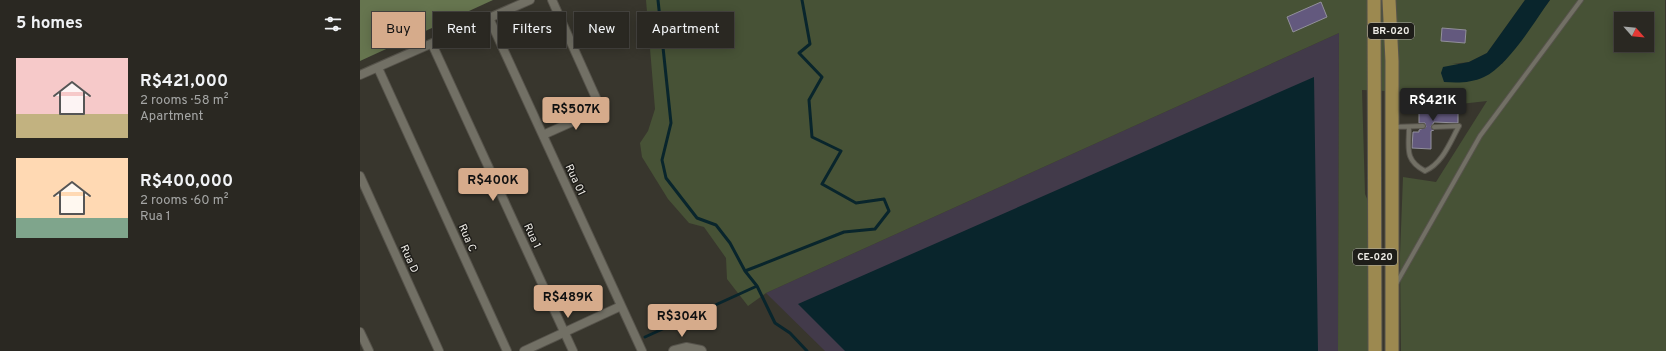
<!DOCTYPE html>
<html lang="en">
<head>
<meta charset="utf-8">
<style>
	:root { --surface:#2a2822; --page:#32302a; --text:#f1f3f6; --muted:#a5a6a5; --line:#464440; --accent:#d6ab8b }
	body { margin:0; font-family:Overpass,sans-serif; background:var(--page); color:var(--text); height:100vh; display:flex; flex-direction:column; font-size:15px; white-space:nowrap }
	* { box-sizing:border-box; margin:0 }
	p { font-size:13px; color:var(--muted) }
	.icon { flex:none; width:22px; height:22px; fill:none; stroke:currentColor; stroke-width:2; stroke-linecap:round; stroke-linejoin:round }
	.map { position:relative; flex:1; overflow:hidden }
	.details { display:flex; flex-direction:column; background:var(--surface); width:360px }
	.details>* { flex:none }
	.hud { position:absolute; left:12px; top:12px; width:380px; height:36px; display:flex; gap:8px }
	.needle { width:26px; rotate:117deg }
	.controls { position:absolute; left:1254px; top:12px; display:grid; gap:8px }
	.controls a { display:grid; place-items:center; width:40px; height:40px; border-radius:0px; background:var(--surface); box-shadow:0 2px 10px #0003,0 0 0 1px var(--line); font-size:20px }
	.price { position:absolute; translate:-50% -34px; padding:0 9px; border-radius:4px; background:var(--accent); color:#111; font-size:13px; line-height:26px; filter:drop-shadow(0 1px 2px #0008) }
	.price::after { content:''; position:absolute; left:50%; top:24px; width:12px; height:9px; margin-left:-6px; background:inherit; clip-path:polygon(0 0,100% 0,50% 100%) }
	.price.current { background:#222; color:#fff }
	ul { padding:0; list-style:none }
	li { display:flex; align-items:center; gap:12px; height:100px; padding:0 16px }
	li span { display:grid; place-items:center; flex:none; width:112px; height:80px; border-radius:0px; color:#555 }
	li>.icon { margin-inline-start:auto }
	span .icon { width:48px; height:48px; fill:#fffc; stroke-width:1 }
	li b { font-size:17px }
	h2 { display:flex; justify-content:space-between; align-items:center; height:48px; padding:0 16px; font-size:17px }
	.pill { padding:0 14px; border-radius:0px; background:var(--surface); box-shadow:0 2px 10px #0003,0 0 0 1px var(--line); font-size:14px; line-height:36px }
	.pill.current { background:var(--accent); color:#111 }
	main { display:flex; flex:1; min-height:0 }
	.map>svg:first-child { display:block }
</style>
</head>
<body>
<main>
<section class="details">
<h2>5 homes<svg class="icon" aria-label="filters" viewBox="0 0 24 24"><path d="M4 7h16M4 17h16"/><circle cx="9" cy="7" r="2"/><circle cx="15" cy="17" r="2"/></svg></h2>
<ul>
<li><span style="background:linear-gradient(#f6c9c9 70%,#c2b280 0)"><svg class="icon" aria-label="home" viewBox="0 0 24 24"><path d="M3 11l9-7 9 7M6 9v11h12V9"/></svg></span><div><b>R$421,000</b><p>2 rooms · 58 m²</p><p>Apartment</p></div></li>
<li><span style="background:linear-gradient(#ffd9b3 75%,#7fa58c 0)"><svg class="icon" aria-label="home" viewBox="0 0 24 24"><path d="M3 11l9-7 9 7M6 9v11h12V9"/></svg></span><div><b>R$400,000</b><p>2 rooms · 60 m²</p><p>Rua 1</p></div></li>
</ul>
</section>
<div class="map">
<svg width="1306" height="351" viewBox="0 0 1306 351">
	<rect width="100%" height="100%" fill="#38362d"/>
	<path fill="#423a4a" d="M 979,33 L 978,351 L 465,351 L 406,293 Z"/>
	<path fill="#475236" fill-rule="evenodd" d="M 286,0 L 1165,0 L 1127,53 L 1109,62 L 1092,64 L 1142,64 L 1190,0 L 1305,0 L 1306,351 L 1041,351 L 1040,255 L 1043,177 L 1076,182 L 1127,101 L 1100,104 L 1068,98 L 1049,92 L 1002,90 L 1005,194 L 1008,201 L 1009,351 L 978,351 L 979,33 L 406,293 L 388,306 L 367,279 L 366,258 L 344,227 L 329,223 L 308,199 L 282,157 L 280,143 L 288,131 L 295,109 ZM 1261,19 L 1287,19 L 1287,45 L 1261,45 ZM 1082,28 L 1106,30 L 1104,43 L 1081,41 Z"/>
	<path fill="#66754f" d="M 0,0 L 133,0 L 0,61 Z"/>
	<path fill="#09252c" d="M 1165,0 L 1190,0 C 1175,21 1148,66 1124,77 C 1111,83 1098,83 1084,82 L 1081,73 L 1083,67 L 1109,62 L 1127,53 Z
		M 954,77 L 958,351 L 485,351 L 438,304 Z"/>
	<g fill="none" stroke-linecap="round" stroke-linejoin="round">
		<path stroke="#09252c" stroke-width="3" d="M 298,0 L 311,123 L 302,160 L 306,178 L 337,218 L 356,225 L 370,243 L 385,271 L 397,286 L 415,323 L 430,333 L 447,351
			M 385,271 L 484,232 L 515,229 L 529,211 L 524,199 L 496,203 L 462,184 L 481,151 L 452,137 L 449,100 L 462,77 L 439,53 L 450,44 L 442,0
			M 285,337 L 397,286"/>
	</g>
	<path fill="#63597e" stroke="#92909b" d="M 961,2 L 967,17 L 933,32 L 927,17 Z
		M 1082,28 L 1106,30 L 1105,43 L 1081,41 Z
		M 1068,98 L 1081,102 L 1081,106 L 1098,106 L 1098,123 L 1074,122 L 1071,127 L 1074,130 L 1071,131 L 1071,149 L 1052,148 L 1053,132 L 1059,132 L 1059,130 L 1066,127 L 1065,123 L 1059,123 L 1059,111 L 1067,111 Z"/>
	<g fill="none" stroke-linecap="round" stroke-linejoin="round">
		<defs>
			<path id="service" d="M 1033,127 L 1063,126
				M 1049,127 C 1049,148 1044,160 1065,171 C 1083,163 1090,142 1099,126
				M 1074,127 L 1099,126
				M 1036,284 L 1120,136 L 1221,0"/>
			<path id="minor" d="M 129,18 L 282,351
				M 72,44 L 213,351
				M 18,68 L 147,351
				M 0,75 L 170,0
				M 183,135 L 241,109 L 192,0
				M 0,176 L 79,351
				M 0,332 L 9,351
				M 164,351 L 261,306"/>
			<path id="tertiary" d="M 314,351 L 326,348 L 341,351"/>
			<path id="trunk" d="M 1014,0 L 1015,351
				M 1029,0 L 1032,61 L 1032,351"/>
		</defs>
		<use href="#service" stroke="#56534b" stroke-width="6"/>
		<use href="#minor" stroke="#56534b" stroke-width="10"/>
		<use href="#tertiary" stroke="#56534b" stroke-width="12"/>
		<use href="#trunk" stroke="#56534b" stroke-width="15"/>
		<use href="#service" stroke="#727065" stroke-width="4"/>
		<use href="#minor" stroke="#727065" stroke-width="8"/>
		<use href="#tertiary" stroke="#727065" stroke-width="10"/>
		<use href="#trunk" stroke="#9c8950" stroke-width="13"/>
	</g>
	<g text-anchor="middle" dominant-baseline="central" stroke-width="3" stroke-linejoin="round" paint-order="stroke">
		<g fill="#1e1d19" stroke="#b0aea8" stroke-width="1">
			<rect x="1008" y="23" width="46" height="16" rx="3"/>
			<rect x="993" y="249" width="44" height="16" rx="3"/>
		</g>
		<g font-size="10" font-weight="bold" fill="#eeece6">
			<text x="1031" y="31">BR-020</text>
			<text x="1015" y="257">CE-020</text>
		</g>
		<g font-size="11" fill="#eeece6" stroke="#1e1d19">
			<text transform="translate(215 180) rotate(65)">Rua 01</text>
			<text transform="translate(172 236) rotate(65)">Rua 1</text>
			<text transform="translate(107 238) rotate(66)">Rua C</text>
			<text transform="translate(49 259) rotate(66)">Rua D</text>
		</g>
	</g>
</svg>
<div class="controls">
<a><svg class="needle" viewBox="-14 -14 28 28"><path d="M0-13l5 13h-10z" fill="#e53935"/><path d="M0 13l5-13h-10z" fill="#a5a6a5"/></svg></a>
</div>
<b class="price current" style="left:1073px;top:122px">R$421K</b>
<b class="price" style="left:216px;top:131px">R$507K</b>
<b class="price" style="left:133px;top:202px">R$400K</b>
<b class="price" style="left:208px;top:319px">R$489K</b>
<b class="price" style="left:322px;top:338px">R$304K</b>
<div class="hud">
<a class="pill current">Buy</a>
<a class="pill">Rent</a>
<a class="pill">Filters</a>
<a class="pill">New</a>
<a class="pill">Apartment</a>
</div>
</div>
</main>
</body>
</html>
